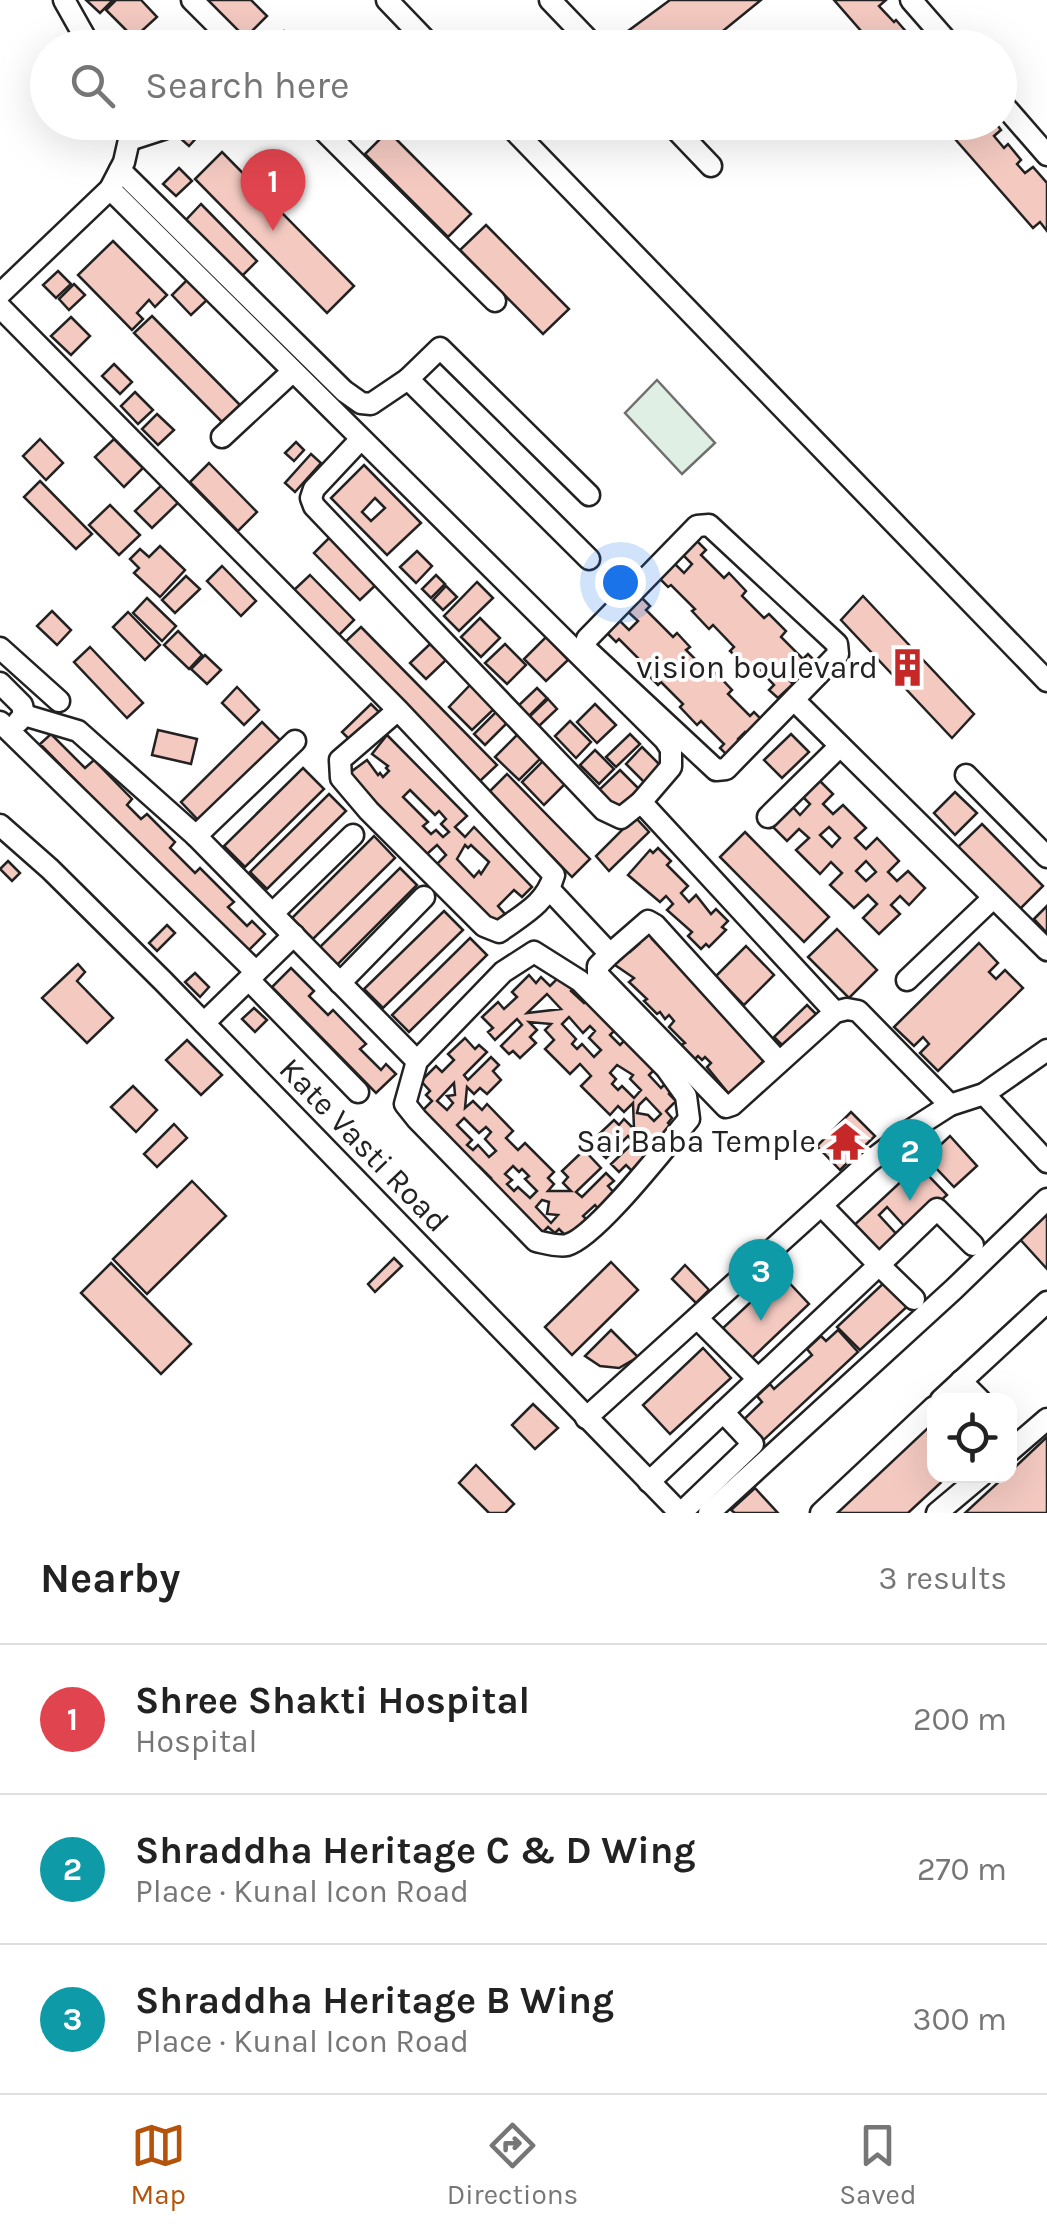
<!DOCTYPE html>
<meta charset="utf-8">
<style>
:root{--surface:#fff;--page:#f6f6f6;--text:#222;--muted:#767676;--line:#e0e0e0;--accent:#b45309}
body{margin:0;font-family:Karla,sans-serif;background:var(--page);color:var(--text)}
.controls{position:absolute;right:30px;bottom:30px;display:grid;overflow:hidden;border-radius:20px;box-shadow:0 10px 40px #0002}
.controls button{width:90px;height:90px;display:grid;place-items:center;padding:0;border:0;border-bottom:2px solid var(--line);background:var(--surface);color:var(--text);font:50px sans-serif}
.you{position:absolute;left:620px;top:582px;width:35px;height:35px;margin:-25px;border:8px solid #fff;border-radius:50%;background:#1a73e8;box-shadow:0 0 0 15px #1a73e833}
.badge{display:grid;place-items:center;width:65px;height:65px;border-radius:50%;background:var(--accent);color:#fff;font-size:32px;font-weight:700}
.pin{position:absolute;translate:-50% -82px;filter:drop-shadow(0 2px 5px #0008)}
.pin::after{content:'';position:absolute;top:52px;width:35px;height:30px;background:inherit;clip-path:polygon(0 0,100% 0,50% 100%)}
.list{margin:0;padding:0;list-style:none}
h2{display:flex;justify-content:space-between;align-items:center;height:130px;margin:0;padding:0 40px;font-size:42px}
h2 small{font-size:32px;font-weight:400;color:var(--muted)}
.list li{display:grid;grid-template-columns:65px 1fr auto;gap:30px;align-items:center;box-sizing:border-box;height:150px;padding:0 40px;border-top:2px solid var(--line)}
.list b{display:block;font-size:38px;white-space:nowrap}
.list p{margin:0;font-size:32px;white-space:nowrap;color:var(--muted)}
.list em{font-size:32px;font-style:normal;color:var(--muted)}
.icon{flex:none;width:55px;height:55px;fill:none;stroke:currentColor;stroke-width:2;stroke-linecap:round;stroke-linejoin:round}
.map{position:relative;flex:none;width:1047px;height:1513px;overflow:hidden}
.search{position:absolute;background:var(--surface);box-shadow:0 10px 40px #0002;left:30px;right:30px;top:30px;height:110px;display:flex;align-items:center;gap:25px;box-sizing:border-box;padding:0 35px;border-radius:55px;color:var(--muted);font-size:38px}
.sheet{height:580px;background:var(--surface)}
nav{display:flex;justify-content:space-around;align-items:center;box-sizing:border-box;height:140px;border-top:2px solid var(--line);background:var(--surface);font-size:28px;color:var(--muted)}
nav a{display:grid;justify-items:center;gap:5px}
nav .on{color:var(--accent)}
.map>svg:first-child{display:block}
.green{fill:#e0efe3;stroke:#6f6f6f;stroke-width:2.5}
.building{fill:#f3c9c0;stroke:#222;stroke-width:2.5;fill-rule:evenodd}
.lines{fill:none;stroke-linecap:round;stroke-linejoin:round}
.minor-casing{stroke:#222;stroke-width:25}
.minor{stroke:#fff;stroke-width:20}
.labels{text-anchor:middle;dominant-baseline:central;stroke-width:8;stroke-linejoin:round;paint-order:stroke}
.poi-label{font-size:32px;fill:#222;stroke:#fff;text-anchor:end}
.street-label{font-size:32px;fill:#222;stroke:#fff}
</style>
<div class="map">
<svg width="1047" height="1513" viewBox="0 0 1047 1513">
<rect width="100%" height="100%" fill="#fff"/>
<!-- green -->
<path class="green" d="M657,380l58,63 -33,31 -57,-61z"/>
<!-- building -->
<g class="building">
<path d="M86,0h27l-13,13z"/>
<path d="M116,0h25l16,17 -23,21 -28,-28z"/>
<path d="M202,0h49l16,16 -25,25z"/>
<path d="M670,0h91l-59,48h-67l-7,-17z"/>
<path d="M834,0h52l-7,6 15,16 2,-2 13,15 -3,2 9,10 7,-6 6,7h-52z"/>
<path d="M284,31l16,17h-33z"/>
<path d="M180,122h31l-22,24 -17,-15z"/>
<path d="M326,122h42l-21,21z"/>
<path d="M995,122l6,8 -7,6 10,12 4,-4 13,16 -4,4 8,9 8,-6 14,16v48l-7,-9 -7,6 -92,-105z"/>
<path d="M388,131l83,83 -23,23 -83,-83z"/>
<path d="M222,152l132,134 -27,27 -132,-134z"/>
<path d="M179,168l13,13 -16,15 -13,-12z"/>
<path d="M201,204l56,57 -17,17 -56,-56z"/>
<path d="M486,225l83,84 -26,25 -83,-84z"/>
<path d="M113,241l54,54 -12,12 -6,-7 -12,13 6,6 -11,11 -54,-55z"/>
<path d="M58,271l13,13 -15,14 -13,-13z"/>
<path d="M188,279l20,20 -17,16 -19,-20z"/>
<path d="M74,284l11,11 -16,15 -10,-11z"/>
<path d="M152,316l88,89 -18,17 -88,-89z"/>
<path d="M71,317l19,19 -19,19 -20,-19z"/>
<path d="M114,364l18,18 -12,12 -18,-18z"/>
<path d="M135,392l18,18 -15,14 -17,-18z"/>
<path d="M157,414l17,16 -16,15 -16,-16z"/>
<path d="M40,439l23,24 -17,17 -23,-24z"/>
<path d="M114,439l29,29 -19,19 -29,-30z"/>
<path d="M296,442l8,8 -10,11 -9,-8z"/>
<path d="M311,454l10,9 -26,29 -10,-9z"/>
<path d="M209,463l48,49 -19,19 -48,-49z"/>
<path d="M364,465l57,58 -34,32 -56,-57zM375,498l10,10 -14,13 -9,-9z"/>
<path d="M167,480l17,17 -32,31 -17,-17z"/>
<path d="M40,481l52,53 -16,15 -52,-52z"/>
<path d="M110,505l30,30 -21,20 -30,-30z"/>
<path d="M334,533l47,47 -21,20 -46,-47z"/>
<path d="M697,541l9,9 -5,5 23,23 5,-5 17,18 -4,5 22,22 5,-4 17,17 -5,6 22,22 5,-5 7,7 -12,13 -5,-5 -10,10 5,5 -15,14 -9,-8 5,-5 -19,-20 -5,5 -20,-19 4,-4 -21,-22 -4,4 -17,-18 3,-2 -24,-24 -3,2 -9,-9 15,-15 10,10 8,-9 -9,-9z"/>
<path d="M160,546l25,24 -25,27 -26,-24 5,-5 -9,-9 10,-10 9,8z"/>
<path d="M417,551l15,15 -16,17 -16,-16z"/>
<path d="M222,566l34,35 -15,15 -34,-35z"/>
<path d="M310,575l44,45 -15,15 -45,-45z"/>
<path d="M436,575l9,9 -14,14 -9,-9z"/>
<path d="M186,576l14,13 -25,24 -13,-13z"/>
<path d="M477,582l16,16 -34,33 -15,-15z"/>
<path d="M446,586l11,11 -14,13 -10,-10z"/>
<path d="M863,596l111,118 -22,24 -111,-118z"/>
<path d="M641,597l9,9 -4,4 27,27 4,-4 13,14 -4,3 26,26 4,-3 16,17 -4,4 22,22 4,-4 10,10 -15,14 -4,-4 -7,7 4,4 -14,13 -8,-8 4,-4 -23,-23 -4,4 -17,-18 3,-3 -22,-22 -3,3 -19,-19 3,-4 -23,-23 -3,3 -10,-10 12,-13 11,11 9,-9 -11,-10z"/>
<path d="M147,598l29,28 -14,15 -29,-28z"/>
<path d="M52,611l19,19 -14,15 -20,-19z"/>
<path d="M128,612l32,33 -15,15 -32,-33z"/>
<path d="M480,618l20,20 -19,19 -20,-20z"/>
<path d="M361,627l136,138 -17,16 -136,-138z"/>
<path d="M178,631l24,24 -13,14 -25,-24z"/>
<path d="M546,637l22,23 -22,21 -22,-22z"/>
<path d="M430,644l16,16 -20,19 -16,-16z"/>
<path d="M505,644l21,21 -19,19 -22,-21z"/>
<path d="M90,647l53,56 -16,15 -53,-56z"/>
<path d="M205,655l16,15 -14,14 -16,-15z"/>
<path d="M471,684l24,24 -23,22 -23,-23z"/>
<path d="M237,687l22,23 -15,15 -22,-22z"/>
<path d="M537,688l10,10 -19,19 -10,-11z"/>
<path d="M548,699l9,10 -18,17 -10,-9z"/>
<path d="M371,704l11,11 -28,29 -12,-12z"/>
<path d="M595,704l21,21 -19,18 -20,-21z"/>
<path d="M498,710l11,11 -24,24 -11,-11z"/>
<path d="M570,721l21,21 -15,16 -21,-22z"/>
<path d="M262,722l20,20 -81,81 -20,-21z"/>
<path d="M158,730l39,9 -6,25 -39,-9z"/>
<path d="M520,732l24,23 -25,25 -24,-23z"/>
<path d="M51,734l34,34 9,-8 38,39 -5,6 14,14 6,-5 28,28 -5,6 25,25 5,-5 34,34 -6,5 19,19 5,-5 13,13 -19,19 -206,-209z"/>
<path d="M630,734l10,10 -24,23 -10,-10z"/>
<path d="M791,734l18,18 -27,26 -18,-18z"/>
<path d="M387,735l80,81 -12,11 10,10 9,-10 58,60 -10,10 -8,-7 -16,16 7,8 -10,9 -58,-59 9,-9 -9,-10 -10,9 -79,-80 19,-14 11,15 2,-2 3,4 6,-6 -3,-3 2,-2 -16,-12zM410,790l25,25 4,-4 7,8 -5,5 8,8 -6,5 -7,-7 -5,4 -8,-8 5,-4 -25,-25zM465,845l3,3 3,-3 18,17 -8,12 -2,-3 -5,6 -17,-18z"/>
<path d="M642,747l21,21 -17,16 -20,-20z"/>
<path d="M595,750l19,19 -15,15 -19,-19z"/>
<path d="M543,761l23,22 -22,22 -22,-23z"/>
<path d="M303,768l21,21 -79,78 -21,-21z"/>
<path d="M620,770l23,23 -21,20 -23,-23z"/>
<path d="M507,774l83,85 -18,18 -83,-85z"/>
<path d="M818,779l15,15 -10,10 10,10 10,-9 23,23 -11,10 11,11 11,-11 22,23 -11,11 9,9 11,-10 17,17 -16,17 -9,-9 -9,9 9,9 -21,20 -16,-16 14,-14 -9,-9 -14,13 -24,-23 12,-12 -11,-11 -11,12 -24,-24 13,-12 -10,-9 -12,12 -16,-16 20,-20 9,10 10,-11 -9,-9zM829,827l11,11 -8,9 -12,-12zM866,861l10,11 -10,9 -10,-10z"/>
<path d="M955,792l22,21 -22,22 -21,-22z"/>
<path d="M329,794l17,17 -79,78 -17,-17z"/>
<path d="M635,817l14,15 -40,39 -13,-15z"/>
<path d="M982,824l61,62 -23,23 -62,-62z"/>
<path d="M745,832l84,85 -25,25 -84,-85z"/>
<path d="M374,836l21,22 -82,81 -21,-21z"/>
<path d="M658,848l13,13 -4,4 21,21 -7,7 8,9 7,-7 15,19 5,-5 12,12 -6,6 4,3 -17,17 -3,-3 -5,5 -13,-13 4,-4 -25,-22 6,-6 -7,-8 -6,6 -32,-27 22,-25 3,3z"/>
<path d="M8,861l12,12 -8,8 -12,-12z"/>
<path d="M400,868l17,17 -80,80 -17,-18z"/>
<path d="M1047,906v27l-13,-14z"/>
<path d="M1047,906v27l-13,-14z"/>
<path d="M444,911l19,19 -80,78 -19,-19z"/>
<path d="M167,925l8,8 -18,18 -8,-8z"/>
<path d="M646,929l8,8 -2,2 116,118 -39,37 -22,-27 4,-4 -6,-6 -3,3 -4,-4 -3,3 -14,-14 4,-2 -16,-16 5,-6 -5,-6 -4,4 -5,-7 -3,2 -13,-13 3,-2 -18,-17 5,-4 -22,-15 14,-14 4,3 9,-8 -4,-4z"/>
<path d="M837,929l40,41 -28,28 -41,-41z"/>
<path d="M470,938l17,17 -78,77 -17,-17z"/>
<path d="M979,943l19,20 -9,9 7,7 9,-9 18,18 -85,83 -18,-18 9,-9 -6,-7 -9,9 -20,-19z"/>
<path d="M746,946l28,29 -30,30 -28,-29z"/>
<path d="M78,964l7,8 -8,9 36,37 -26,25 -45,-45z"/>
<path d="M291,968l23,23 -5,5 19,19 5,-5 33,34 -6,5 21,21 5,-6 10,10 -20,19 -104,-106z"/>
<path d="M195,973l14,14 -9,10 -15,-15z"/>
<path d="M529,975l7,8 5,-6 9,9 9,-9 17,9 -5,5 13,12 4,-4 29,29 -7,7 10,10 7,-7 29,30 -7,7 12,13 8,-8 7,7 -7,7 7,7 -10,10 6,7 -4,5 9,9 -17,18 -6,-6 -11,10 6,6 -14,14 -9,-9 -7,7 -8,-8 23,-22 -6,-6 -22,22 -8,-7 6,-6 -8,-8 18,-17 5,5 5,-6 10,10 -1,-26 -9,9 -6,-6 -8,9 -29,-29 10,-10 -11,-12 -10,10 -25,-25 9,-9 -9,-10 6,-6 -22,-2 8,8 -7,7 6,6 -16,15 -7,-7 -4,3 -8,-8 21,-21 -5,-6 -22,21 -7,-8 5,-4 -11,-11 16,-15 6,7 13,-12 -5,-5zM547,994l14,15 -34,4zM569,1017l14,16 7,-7 5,5 -6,7 12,12 -7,7 -12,-13 -5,5 -5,-5 4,-5 -14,-15zM617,1065l16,10 -3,4 11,11 -7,8 -12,-12 -4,4 -6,-6 4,-5 -6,-6zM646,1098l15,16 -7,7 -6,-6 -11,-2 2,-8z"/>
<path d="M807,1005l10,10 -33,32 -10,-10z"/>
<path d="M254,1008l13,12 -12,12 -13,-13z"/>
<path d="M465,1038l10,11 4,-4 8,7 -23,23 4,5 23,-23 8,8 -6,6 8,9 -14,14 -7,-6 -6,6 -7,-7 -2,21 8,-7 9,9 5,-6 26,27 -7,7 12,12 7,-7 29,29 -6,6 6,6 -6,7h23l-8,-8 5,-6 -6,-6 22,-21 17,18 -25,24 6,5 24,-24 8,8 -6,5 8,9 -16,16 -5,-6 -12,11 6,6 -19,18 -11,-11 -4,4 -7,-6 -9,9 -56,-51 8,-7 -12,-12 -7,8 -50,-63 10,-10 -6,-6 4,-4 -9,-10 15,-15 6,6 12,-12 -6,-6zM454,1083l1,12 -8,1 6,7 -6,7 -10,-9zM464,1118l15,15 7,-6 5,5 -6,7 11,12 -7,6 -11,-12 -5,5 -6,-5 5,-5 -15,-15zM513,1166l6,6 3,-3 7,7 -4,3 12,12 -7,7 -12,-11 -4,4 -7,-7 5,-4 -7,-6zM542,1200l7,2 -2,12 11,1 -7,8 -15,-16z"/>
<path d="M187,1040l35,35 -21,20 -35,-35z"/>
<path d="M133,1086l24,24 -21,22 -25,-25z"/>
<path d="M851,1112l24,24 -35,34 -23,-24z"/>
<path d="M174,1124l13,14 -30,29 -13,-13z"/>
<path d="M950,1136l27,30 -23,21 -22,-23 -8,7 23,24 -39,35 -21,-23 -8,8 21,23 -22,20 -28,-29z"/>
<path d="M192,1181l34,35 -79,78 -34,-35z"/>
<path d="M1047,1209v60l-30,-33z"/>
<path d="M394,1258l8,8 -27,26 -7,-8z"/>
<path d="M611,1262l27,28 -66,65 -27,-28z"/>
<path d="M111,1263l80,81 -30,30 -80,-81z"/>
<path d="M685,1265l24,25 -13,13 -24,-24z"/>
<path d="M781,1274l28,30 -58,55 -28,-31z"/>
<path d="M888,1279l23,24 -51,47 -23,-23z"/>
<path d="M611,1330l27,27 -19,11 -19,-2 -15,-10z"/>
<path d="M838,1330l20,22 -101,94 -19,-21 24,-23 -5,-6 13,-12 4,5 38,-34 -5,-6 14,-13 5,5z"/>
<path d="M703,1348l28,30 -61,56 -27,-29z"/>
<path d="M533,1404l25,24 -23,21 -23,-24z"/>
<path d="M934,1418v58h14l-40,37h-76z"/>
<path d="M1047,1437v76h-82l40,-37h5v-4z"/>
<path d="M476,1465l38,39 -9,9h-16l-30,-30z"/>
<path d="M755,1488l23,25h-43l-4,-3z"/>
</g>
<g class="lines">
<defs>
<g id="minor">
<path d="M64,0l27,48"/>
<path d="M192,0l48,48"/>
<path d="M387,0l46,48"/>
<path d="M550,0l46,48"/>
<path d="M911,0l42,48"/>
<path d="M1000,101l47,54"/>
<path d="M315,122l180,179"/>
<path d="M506,122l541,559"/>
<path d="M669,122l42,44"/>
<path d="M129,140l34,-11 6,-7"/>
<path d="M120,170l224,221 17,12 10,1 37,-25 181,180"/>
<path d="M110,189l555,551 6,9v18l-30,35 -20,16 -17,-8 -290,-304 -3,-8 3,-9 46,-49"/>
<path d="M0,294l110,-105 14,-27 5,-22 -2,-18"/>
<path d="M0,307l398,403 156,165c-8,29 -32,40 -55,57l-15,-6 -115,-115 -28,-33 -1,-18 58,-50"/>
<path d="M408,379l32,-31 149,147"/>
<path d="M222,437l70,-65"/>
<path d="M709,525l128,119 1,10 -112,115 -10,1 -131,-122 2,-9 110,-113z"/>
<path d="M0,648l59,53"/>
<path d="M0,683l22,22 2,10 -6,7"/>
<path d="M794,700l253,250"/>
<path d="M24,715l54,16 118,105 221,225 -12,43 12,15 119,122c9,2 22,6 31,4 28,-7 100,-100 122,-126l-3,-23 -20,-28 -86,-87 -46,-29 -31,20 -86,89"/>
<path d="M0,722l256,250"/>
<path d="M966,775l81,82"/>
<path d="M641,802l194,210"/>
<path d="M768,817l72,-71"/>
<path d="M0,825l50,44 113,112 517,532"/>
<path d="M196,836l99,-95"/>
<path d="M550,890l60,64 -12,12v9l128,132 6,-2 103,-93 12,-3 11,2 92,94"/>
<path d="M273,913l80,-78"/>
<path d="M610,954l38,-33 7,4 124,137"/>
<path d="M249,980l109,112"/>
<path d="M907,980l86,-82"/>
<path d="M340,983l84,-86"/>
<path d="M204,1023l90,-88"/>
<path d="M984,1094l63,68"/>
<path d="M822,1206l57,59 58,-56 36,36"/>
<path d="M697,1318l60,60"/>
<path d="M961,1381l19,19"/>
<path d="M941,1400l106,-98"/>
<path d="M586,1418l283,-256 42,-32 39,-25 34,-11 63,-44"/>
<path d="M1010,1451l37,-32"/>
<path d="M649,1482l230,-217 35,34"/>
<path d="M681,1513l72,-69 -30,-32"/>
<path d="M709,1513l245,-224 93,-90"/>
<path d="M821,1513l113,-106"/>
<path d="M937,1513l44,-37"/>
</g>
</defs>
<!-- minor casing -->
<use href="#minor" class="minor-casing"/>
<!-- minor -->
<use href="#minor" class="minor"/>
</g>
<!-- icons -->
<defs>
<symbol id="building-bare" viewBox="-9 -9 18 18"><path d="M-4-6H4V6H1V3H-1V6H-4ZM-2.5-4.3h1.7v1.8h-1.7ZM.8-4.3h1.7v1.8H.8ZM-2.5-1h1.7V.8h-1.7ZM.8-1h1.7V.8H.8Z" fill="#c62828" stroke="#fff" stroke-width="2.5" paint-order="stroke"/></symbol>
<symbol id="temple-bare" viewBox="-9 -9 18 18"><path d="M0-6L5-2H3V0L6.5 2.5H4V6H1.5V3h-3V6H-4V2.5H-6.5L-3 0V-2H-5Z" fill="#c62828" stroke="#fff" stroke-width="2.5" paint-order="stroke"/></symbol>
</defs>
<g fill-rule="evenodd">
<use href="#building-bare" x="880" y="640" width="55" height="55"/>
<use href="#temple-bare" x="818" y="1114" width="55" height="55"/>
</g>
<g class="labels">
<!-- poi labels -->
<g class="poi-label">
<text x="878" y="667">vision boulevard</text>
<text x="816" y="1141">Sai Baba Temple</text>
</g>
<!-- street labels -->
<g class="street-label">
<text transform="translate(364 1145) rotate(46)">Kate Vasti Road</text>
</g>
</g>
</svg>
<div class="controls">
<button><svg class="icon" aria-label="locate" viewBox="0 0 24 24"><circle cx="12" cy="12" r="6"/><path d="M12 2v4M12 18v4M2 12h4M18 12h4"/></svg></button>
</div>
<div class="you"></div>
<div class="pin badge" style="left:273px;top:231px;background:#e0444e">1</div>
<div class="pin badge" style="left:910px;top:1201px;background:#0f9aa8">2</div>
<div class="pin badge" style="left:761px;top:1321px;background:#0f9aa8">3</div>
<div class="search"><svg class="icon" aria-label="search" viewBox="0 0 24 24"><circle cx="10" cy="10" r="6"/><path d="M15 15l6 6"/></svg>Search here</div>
</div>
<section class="sheet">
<h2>Nearby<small>3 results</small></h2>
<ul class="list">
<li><span class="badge" style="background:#e0444e">1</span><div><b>Shree Shakti Hospital</b><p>Hospital</p></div><em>200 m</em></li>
<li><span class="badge" style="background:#0f9aa8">2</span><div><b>Shraddha Heritage C &amp; D Wing</b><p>Place · Kunal Icon Road</p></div><em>270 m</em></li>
<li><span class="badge" style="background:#0f9aa8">3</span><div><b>Shraddha Heritage B Wing</b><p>Place · Kunal Icon Road</p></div><em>300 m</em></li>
</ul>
</section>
<nav>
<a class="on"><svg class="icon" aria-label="map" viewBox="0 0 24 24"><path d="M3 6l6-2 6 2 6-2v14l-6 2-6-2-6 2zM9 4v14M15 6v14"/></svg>Map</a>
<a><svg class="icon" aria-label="directions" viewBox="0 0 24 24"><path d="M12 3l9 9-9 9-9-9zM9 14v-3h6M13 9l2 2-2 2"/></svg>Directions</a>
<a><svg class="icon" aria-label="saved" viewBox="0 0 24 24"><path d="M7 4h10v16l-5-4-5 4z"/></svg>Saved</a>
</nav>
